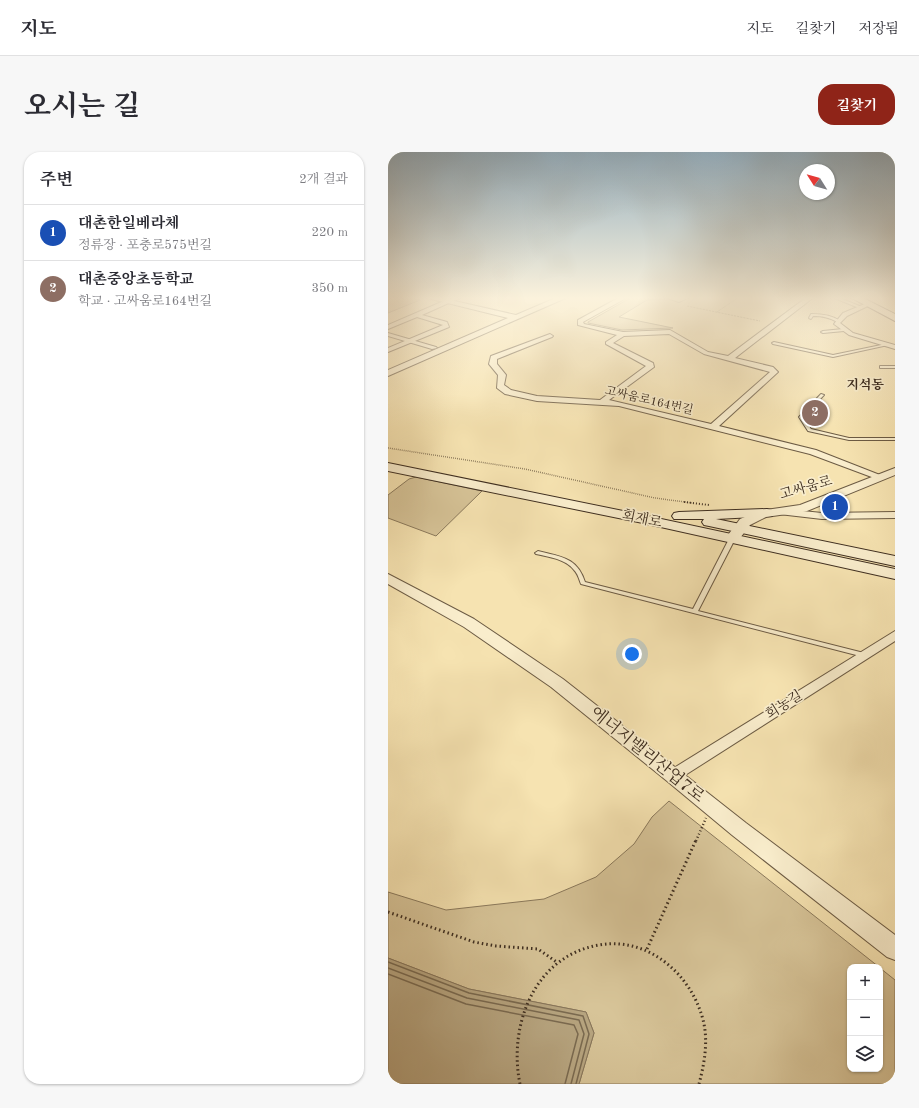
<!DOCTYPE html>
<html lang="ko">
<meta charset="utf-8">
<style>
:root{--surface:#fff;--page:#f7f7f7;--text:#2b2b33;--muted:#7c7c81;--line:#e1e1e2;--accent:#8f2418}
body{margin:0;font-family:"Old Standard TT","Noto Serif KR",serif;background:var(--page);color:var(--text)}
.controls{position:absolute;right:12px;bottom:12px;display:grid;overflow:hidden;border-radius:8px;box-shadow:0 1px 3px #0004}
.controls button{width:36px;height:36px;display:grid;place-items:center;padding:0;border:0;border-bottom:1px solid var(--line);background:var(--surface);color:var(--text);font:20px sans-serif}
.compass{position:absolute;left:411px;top:12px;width:36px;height:36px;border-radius:50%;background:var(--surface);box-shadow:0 1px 3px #0004;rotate:307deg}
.you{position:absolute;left:244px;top:502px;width:14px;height:14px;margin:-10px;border:3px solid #fff;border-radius:50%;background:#1a73e8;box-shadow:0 0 0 6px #1a73e833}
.badge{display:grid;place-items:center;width:26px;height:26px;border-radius:50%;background:var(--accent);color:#fff;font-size:13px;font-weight:700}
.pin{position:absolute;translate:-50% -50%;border:2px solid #fff;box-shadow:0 1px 4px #0006}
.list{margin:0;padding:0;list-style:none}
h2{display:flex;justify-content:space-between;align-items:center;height:52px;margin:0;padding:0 16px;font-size:17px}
h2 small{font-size:13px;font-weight:400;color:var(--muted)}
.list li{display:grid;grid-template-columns:26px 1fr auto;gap:12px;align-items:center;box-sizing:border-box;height:56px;padding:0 16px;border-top:1px solid var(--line)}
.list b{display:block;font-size:15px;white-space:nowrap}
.list p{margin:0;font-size:13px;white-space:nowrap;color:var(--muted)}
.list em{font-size:13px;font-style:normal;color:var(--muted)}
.icon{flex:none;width:22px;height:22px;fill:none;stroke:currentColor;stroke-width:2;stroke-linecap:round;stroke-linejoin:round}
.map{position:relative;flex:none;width:507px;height:932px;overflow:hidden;border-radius:16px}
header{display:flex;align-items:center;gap:24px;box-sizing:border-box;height:56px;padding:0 20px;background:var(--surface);border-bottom:1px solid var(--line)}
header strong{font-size:19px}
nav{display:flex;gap:22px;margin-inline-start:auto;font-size:14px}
.intro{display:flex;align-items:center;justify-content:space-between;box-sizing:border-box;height:96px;padding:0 24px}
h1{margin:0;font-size:28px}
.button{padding:10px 18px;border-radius:16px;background:var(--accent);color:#fff;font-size:14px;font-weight:700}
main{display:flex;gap:24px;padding:0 24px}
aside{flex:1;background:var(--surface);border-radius:16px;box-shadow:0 1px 3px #0004}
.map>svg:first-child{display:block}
.green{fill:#d7c498;stroke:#8a795c}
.water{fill:#b7a580;stroke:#87755a}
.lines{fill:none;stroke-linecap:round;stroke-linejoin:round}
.shore{stroke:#7a6a50;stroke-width:1.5}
.service-casing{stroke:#6c5b44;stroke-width:2}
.pedestrian-casing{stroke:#6c5b44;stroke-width:2}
.minor-casing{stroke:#6c5b44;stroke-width:2}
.tertiary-casing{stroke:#6c5b44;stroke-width:2}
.secondary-casing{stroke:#3e2e20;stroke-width:2}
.path-far4{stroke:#3e2e20;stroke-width:1;stroke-dasharray:0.5 1;stroke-linecap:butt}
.path-far3{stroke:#3e2e20;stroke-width:1.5;stroke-dasharray:0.5 1.5;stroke-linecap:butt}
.path-far2{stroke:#3e2e20;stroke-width:2;stroke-dasharray:1 2;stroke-linecap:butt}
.path-far1{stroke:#3e2e20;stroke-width:2.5;stroke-dasharray:1 2.5;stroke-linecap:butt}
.path{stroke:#3e2e20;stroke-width:3;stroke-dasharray:1.5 3;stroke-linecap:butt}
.service{fill:#f9edcc;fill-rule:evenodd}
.pedestrian{fill:#f9edcc;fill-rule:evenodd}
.minor{fill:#f9edcc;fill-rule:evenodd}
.tertiary{fill:#f9edcc;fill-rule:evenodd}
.secondary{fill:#f9edcc;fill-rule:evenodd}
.labels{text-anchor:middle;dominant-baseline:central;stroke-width:3.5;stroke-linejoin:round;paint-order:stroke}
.far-street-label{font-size:12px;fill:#3e2e20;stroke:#f9edcc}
.far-quarter-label{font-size:13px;font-weight:bold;fill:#3e2e20;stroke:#f9edcc}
.street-label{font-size:14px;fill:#3e2e20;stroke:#f9edcc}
.near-street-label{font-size:17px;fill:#3e2e20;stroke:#f9edcc}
</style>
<header>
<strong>지도</strong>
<nav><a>지도</a><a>길찾기</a><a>저장됨</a></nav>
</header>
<div class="intro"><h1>오시는 길</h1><a class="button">길찾기</a></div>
<main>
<aside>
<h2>주변<small>2개 결과</small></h2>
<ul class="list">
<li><span class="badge" style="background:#1a4fb4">1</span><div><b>대촌한일베라체</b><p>정류장 · 포충로575번길</p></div><em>220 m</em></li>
<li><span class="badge" style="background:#8d6e63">2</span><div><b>대촌중앙초등학교</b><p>학교 · 고싸움로164번길</p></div><em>350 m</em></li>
</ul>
</aside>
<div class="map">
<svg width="507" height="932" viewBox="0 0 507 932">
<rect width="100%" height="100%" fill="#f6e3b1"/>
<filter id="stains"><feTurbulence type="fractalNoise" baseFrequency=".005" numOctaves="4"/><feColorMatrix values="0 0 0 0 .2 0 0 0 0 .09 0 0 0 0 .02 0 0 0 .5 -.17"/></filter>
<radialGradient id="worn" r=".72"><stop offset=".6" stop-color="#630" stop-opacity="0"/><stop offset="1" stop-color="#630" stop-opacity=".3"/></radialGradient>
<!-- green -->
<g class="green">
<path d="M0,145h20l12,3 -32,13z"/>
<path d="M244,145h23l10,2 -18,1 -28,17 54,11 -51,2 -34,-7v-1z"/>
<path d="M28,325l66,14 -46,45 -48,-18v-23l21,-16z"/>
<path d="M281,649l210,166h-29v102h30v-101l15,12v104h-316l15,-51 -8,-21 -117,-23 -81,-31v-66l58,18 98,-11 52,-22 38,-33 18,-27z"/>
</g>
<!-- water -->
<path class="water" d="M0,806l81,31 117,23 8,21 -15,51h-191z"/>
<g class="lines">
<!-- shore -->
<g class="shore">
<path d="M0,810l81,31 114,23 6,18 -13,50"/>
<path d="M0,816l79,30 112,22 5,14 -13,50"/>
<path d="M0,822l78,30 108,21 4,9 -13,50"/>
</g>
<defs>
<g id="service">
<path d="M444,145h5l25,10 -3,1z"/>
<path d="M423,162c10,0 21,1 29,7l-3,1c-8,-5 -15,-6 -24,-6l-2,3 -2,-1z"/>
<path d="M455,177l2,1 -1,1 -21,2 -2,-1 2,-1z"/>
<path d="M386,190l59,13 53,-11 2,1 -55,12 -60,-13 -1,-1z"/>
<rect x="492" y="214" width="15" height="2"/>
<path d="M433,242l3,1 -21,22 8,12 38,9h46v2h-46l-41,-9 -9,-14z"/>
<path d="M344,385l3,2 -37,72 166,42h2l1,2 -1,2h-2l-283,-73c-2,-5 -3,-10 -7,-14 -8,-11 -25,-13 -38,-16l-1,-1 3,-2c23,6 39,6 47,31l108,27 36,-70z"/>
</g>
<path id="pedestrian" d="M0,181l48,14 1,1 -5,1 -44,-13z"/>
<g id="minor">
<path d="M65,145h9l-40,18 25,7 2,5 -61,25v-4l55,-23 -26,-8 -29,12v-4z"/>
<path d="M232,145h8l-45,25 1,2 39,8 47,-2 38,22 20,4 79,-59h7l-79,61 38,9 5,5 -59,54 97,24 69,27 -2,2h-6l-67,-25 -191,-48 -82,-5 -32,-7 -8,-6 1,-13 -9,-11 2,-8 59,-22 3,2 -1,1 -55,22v5l9,11 -2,10 7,5 26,6 63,4 46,-34 -40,-22v-2l11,-7 -39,-10v-5zM281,182l35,20 66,18 -59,52 -102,-24 45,-33 -1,-4 -40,-20 11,-7z"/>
<path d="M276,145h25l-10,5z"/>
<path d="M479,151l5,1 -25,12 -7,7 13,10 42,12v4l-46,-14 -15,-11 9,-11z"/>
<path d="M395,357l39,4 73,-1v6l-73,1 -43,-5 -1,-2 1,-2z"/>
<path d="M507,479v10l-216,138 -5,2 -5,-2 -2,-4 2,-4z"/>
</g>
<g id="tertiary">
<path d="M35,145h14l79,18 42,-18h10l-180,79v-6l120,-52z"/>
<path d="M507,316v7l-88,36 -41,6 -16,8 -13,17 -5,1 -7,-4 15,-20 19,-8 41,-6z"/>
<path d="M0,422l86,45 89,60 183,144 149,112v25l-8,-3 -155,-122 -65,-54 -116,-94 -87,-60 -76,-43z"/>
</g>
<g id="secondary">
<path d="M462,145h11l34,17v7z"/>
<path d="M0,311l250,51 257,55v10l-257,-57 -250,-51z"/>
<path d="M379,357l5,1 2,3 -2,3 -56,3 179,37v10l-186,-40 -5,-1 -2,-3 2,-3h-30l-2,-3 2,-3 5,-1z"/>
</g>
</defs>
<!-- service casing -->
<use href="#service" class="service-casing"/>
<!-- pedestrian casing -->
<use href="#pedestrian" class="pedestrian-casing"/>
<!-- minor casing -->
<use href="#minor" class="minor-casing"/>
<!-- tertiary casing -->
<use href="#tertiary" class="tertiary-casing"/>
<!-- secondary casing -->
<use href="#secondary" class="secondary-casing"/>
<!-- path-far4 -->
<g class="path-far4">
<path d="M299,154l73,15"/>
<path d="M329,160l22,-15"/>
</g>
<!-- path-far3 -->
<path class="path-far3" d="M0,296l137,21 130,29 37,5"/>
<!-- path-far2 -->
<path class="path-far2" d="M296,350l25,3"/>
<!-- path-far1 -->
<path class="path-far1" d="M308,689l10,-23"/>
<!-- path -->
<g class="path">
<path d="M0,760l86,30 22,4 42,3 20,14"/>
<path d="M259,797l49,-109"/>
<path d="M132,932c-12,-58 14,-128 79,-139 51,-9 95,32 105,79 4,20 0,41 -5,60"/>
</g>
<!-- service -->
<use href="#service" class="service"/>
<!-- pedestrian -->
<use href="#pedestrian" class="pedestrian"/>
<!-- minor -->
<use href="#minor" class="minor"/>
<!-- tertiary -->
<use href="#tertiary" class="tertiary"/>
<!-- secondary -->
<use href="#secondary" class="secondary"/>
</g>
<!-- sky -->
<linearGradient id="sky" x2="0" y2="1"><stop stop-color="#94aebe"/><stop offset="0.53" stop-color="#fbf2dc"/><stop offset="1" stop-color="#fbf2dc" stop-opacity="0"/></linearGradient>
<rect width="507" height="276" fill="url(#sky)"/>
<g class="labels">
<!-- far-street labels -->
<g class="far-street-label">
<text transform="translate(261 249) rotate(13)">고싸움로164번길</text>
</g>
<!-- far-quarter labels -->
<g class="far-quarter-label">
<text x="477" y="233">지석동</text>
</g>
<!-- street labels -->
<g class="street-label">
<text transform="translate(418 336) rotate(-16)">고싸움로</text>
<text transform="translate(254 367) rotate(12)">회재로</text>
<text transform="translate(396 553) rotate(-32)">회농길</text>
</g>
<!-- near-street labels -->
<g class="near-street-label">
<text transform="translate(259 603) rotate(39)">에너지밸리산업7로</text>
</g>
</g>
<rect width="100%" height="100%" filter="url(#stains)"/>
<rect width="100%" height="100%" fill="url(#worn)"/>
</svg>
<div class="controls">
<button>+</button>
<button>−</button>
<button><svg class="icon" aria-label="layers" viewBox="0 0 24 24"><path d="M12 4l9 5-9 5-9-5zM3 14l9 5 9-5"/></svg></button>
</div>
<svg class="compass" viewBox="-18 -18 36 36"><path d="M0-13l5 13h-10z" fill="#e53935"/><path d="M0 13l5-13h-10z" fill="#7c7c81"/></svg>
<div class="you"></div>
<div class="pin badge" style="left:447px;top:355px;background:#1a4fb4">1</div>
<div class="pin badge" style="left:427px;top:261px;background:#8d6e63">2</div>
</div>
</main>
